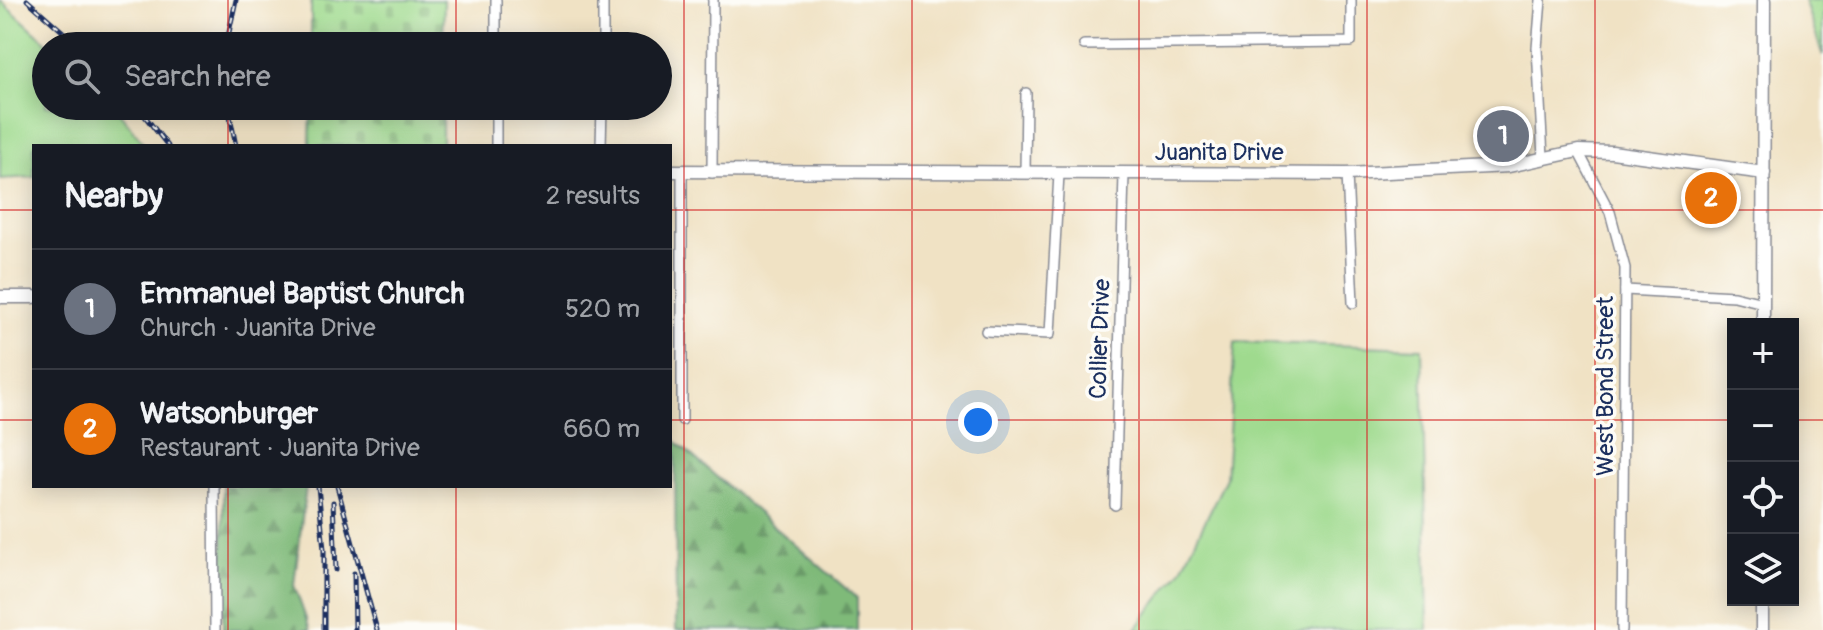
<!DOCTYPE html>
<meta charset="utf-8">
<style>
:root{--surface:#171b24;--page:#20242c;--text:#f1f3f6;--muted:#9ea1a6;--line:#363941;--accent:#8c9099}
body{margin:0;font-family:Pangolin,sans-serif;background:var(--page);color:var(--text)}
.controls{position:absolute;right:24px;bottom:24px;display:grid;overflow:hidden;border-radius:0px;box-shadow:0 4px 20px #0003}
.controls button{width:72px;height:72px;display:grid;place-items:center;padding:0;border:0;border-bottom:2px solid var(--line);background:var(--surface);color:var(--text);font:40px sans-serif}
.you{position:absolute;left:978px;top:422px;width:28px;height:28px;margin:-20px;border:6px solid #fff;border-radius:50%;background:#1a73e8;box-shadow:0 0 0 12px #1a73e833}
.badge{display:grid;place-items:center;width:52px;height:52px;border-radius:50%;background:var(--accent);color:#fff;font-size:26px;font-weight:700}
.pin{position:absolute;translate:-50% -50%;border:4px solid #fff;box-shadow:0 2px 8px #0006}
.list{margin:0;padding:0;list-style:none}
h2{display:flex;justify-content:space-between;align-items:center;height:104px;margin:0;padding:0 32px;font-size:34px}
h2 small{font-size:26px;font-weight:400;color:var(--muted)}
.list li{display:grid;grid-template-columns:52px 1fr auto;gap:24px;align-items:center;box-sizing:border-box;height:120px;padding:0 32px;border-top:2px solid var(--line)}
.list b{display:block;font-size:30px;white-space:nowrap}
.list p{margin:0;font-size:26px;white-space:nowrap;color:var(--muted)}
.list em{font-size:26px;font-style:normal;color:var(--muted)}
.icon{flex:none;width:44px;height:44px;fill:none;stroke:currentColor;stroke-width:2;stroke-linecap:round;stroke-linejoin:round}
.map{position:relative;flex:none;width:1823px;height:630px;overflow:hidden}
.search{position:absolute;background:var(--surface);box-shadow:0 4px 20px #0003;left:32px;top:32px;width:640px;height:88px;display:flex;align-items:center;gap:20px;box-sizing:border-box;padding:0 28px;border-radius:44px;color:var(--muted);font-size:30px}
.panel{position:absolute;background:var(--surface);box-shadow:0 4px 20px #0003;left:32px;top:144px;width:640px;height:344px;border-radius:0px}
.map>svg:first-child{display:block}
.grass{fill:#9fda8e;stroke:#5d8476;stroke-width:2}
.forest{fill:url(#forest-firs);stroke:#4d746c;stroke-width:2}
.cemetery{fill:url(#cemetery-stones);stroke:#5d8476;stroke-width:2}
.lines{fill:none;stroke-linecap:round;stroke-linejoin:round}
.street-casing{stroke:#868891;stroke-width:12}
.secondary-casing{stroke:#868891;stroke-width:15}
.street{stroke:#fff;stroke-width:9}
.secondary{stroke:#fff;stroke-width:12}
.rail-casing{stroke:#1b2f5e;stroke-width:5}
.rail{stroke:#fdfcf7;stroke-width:2;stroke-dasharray:6;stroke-linecap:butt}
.grid{fill:none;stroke:#d62828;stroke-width:2;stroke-opacity:0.55}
.labels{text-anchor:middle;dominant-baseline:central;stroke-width:7;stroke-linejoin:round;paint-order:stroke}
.street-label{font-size:24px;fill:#1b2f5e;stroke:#fdfcf7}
</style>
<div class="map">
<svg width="1823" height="630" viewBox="0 0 1823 630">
<defs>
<pattern id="forest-firs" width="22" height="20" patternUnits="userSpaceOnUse" patternTransform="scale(2)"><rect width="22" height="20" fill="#7fba79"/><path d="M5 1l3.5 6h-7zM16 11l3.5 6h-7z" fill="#679866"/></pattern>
<pattern id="cemetery-stones" width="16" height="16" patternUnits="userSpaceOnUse" patternTransform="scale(2)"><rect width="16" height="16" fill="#9fda8e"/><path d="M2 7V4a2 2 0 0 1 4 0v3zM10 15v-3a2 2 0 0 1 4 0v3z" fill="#88bb7d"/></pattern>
</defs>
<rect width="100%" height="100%" fill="#fdfcf7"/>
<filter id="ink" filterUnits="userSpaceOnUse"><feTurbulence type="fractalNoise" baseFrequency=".0125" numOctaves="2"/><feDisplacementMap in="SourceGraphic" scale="16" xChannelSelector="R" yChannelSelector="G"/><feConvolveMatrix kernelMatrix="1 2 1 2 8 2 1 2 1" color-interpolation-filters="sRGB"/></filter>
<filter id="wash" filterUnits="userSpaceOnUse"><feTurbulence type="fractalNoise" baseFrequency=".006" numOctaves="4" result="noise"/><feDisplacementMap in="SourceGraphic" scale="32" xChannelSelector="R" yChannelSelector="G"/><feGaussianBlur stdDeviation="1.8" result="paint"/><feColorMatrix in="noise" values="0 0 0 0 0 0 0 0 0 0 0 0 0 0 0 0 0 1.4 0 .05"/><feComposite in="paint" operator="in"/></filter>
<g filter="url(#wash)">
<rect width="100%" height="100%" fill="#f0e2c4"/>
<!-- grass -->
<g class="grass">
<path d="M0,0l51,46h-5v60h68l32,40h-112v31l-34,2z"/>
<path d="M1804,0h19v56z"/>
<path d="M1235,342l187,6 6,282h-293l47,-61 44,-91z"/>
</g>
<!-- forest -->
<g class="forest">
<path d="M675,441l182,157v32h-181z"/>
<path d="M223,486h83l-12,99 16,45h-87z"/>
</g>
<!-- cemetery -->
<g class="cemetery">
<path d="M311,0h133l-1,46h-132z"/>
<path d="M311,106h131v40h-132z"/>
</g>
</g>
<g filter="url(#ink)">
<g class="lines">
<defs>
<g id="street">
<path d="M496,0v46"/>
<path d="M1541,0l-4,48 6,109"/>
<path d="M1084,45l267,-3v-42"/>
<path d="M603,46v-46"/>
<path d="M496,106v40"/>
<path d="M601,146l1,-40"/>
<path d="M1578,151l32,61 15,56 -3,362"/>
<path d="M682,171v249"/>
<path d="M712,173l1,-173"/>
<path d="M1025,173l1,-80"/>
<path d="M1347,174l6,129"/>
<path d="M1625,290l109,6 29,7"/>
<path d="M986,331l64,3 9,-160"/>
<path d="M214,486l1,144"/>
<path d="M1115,505l9,-331"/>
</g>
<g id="secondary">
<path d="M670,171l677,3 162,-8 69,-15 34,1 152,21"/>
<path d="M0,297h34"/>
<path d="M1763,324l1,-324"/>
<path d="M1762,630v-30"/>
</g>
</defs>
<!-- street casing -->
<use href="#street" class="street-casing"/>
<!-- secondary casing -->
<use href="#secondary" class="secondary-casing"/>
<!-- street -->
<use href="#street" class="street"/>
<!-- secondary -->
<use href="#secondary" class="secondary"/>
<defs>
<g id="rail">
<path d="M27,0l52,46"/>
<path d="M226,46l10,-46"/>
<path d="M137,106l31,40"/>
<path d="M228,106l8,40"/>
<path d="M318,486l6,64v80"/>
<path d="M337,486l40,144"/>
<path d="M333,502l3,68"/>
<path d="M354,573l1,57"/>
</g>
</defs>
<!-- rail casing -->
<use href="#rail" class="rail-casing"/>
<!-- rail -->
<use href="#rail" class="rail"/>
</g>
</g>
<!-- grid -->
<path class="grid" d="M228,0v46M456,0v46M684,0v630M912,0v630M1139,0v630M1367,0v630M1595,0v630M228,106v40M456,106v40M0,210h34M670,210h1153M0,420h34M670,420h1063M1793,420h30M228,486v144M456,486v144"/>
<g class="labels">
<!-- street labels -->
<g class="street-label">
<text x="1219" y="152">Juanita Drive</text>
<text transform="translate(1100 339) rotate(-88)">Collier Drive</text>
<text transform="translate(1605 386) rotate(-90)">West Bond Street</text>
</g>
</g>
</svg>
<div class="controls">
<button>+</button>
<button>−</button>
<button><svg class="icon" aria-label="locate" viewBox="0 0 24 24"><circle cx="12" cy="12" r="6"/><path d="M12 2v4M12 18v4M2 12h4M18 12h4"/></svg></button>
<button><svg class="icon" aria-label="layers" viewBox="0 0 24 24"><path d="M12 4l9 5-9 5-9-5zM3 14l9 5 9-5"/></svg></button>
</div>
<div class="you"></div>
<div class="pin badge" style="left:1503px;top:136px;background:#6b7280">1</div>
<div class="pin badge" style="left:1711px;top:198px;background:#e8710a">2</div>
<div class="search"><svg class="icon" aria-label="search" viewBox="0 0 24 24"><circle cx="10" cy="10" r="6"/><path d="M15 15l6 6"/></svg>Search here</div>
<section class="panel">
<h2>Nearby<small>2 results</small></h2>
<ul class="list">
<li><span class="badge" style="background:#6b7280">1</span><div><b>Emmanuel Baptist Church</b><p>Church · Juanita Drive</p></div><em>520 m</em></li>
<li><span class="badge" style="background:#e8710a">2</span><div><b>Watsonburger</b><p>Restaurant · Juanita Drive</p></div><em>660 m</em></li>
</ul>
</section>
</div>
